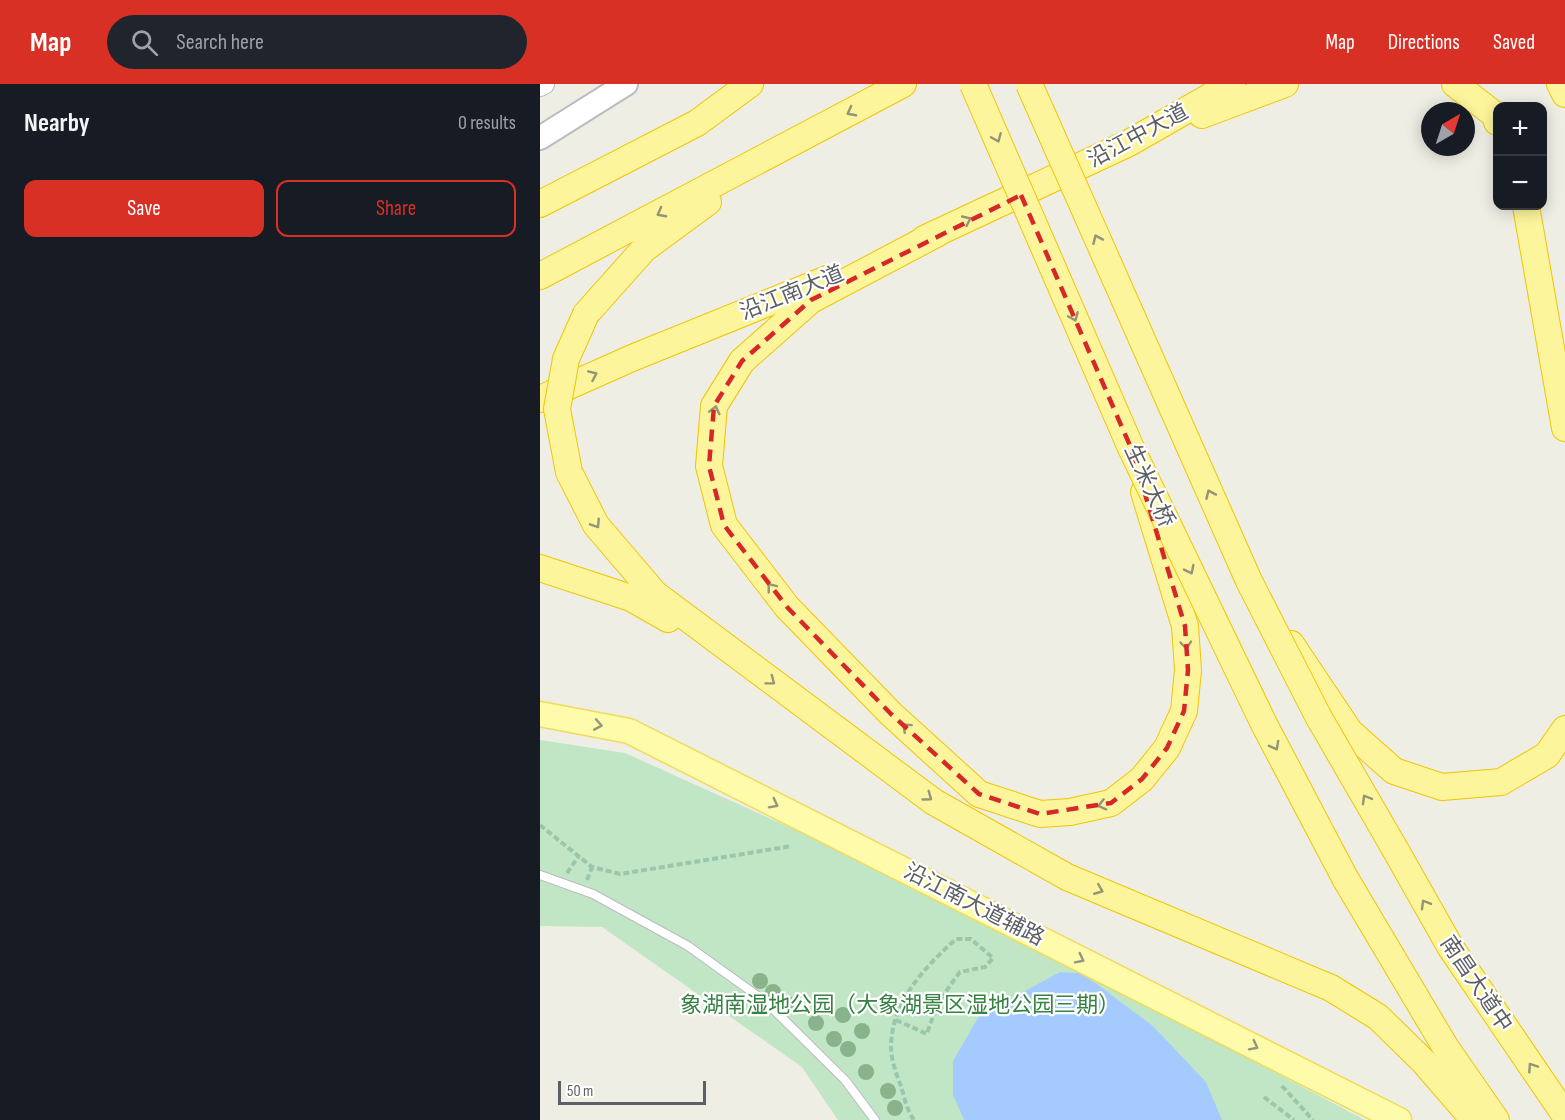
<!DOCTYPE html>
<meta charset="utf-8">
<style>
:root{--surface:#171b24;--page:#20242c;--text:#f1f3f6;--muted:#9ea1a6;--line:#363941;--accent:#d93025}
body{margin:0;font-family:"Sofia Sans Condensed","Noto Sans SC",sans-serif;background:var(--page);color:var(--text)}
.controls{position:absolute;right:18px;top:18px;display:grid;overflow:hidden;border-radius:12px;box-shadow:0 3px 15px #0003}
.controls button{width:54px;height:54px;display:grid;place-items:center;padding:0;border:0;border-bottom:2px solid var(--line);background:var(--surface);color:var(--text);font:30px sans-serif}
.compass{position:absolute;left:881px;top:18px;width:54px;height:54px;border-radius:50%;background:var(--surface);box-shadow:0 3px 15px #0003;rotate:39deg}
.scale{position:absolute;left:18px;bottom:15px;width:148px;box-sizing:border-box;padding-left:6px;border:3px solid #5c5f65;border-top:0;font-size:16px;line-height:21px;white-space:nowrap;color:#5c5f65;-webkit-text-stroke:4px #fff;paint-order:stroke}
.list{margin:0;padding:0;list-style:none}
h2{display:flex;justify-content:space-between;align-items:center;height:78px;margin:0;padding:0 24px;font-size:26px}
h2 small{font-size:20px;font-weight:400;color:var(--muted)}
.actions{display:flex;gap:12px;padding:18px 24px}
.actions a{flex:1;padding:14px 0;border:2px solid var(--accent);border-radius:12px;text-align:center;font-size:21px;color:var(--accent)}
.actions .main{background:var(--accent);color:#fff}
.icon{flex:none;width:33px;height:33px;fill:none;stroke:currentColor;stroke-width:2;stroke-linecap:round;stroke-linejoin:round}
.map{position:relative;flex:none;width:1025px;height:1036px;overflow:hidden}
header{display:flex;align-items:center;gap:36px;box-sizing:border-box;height:84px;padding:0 30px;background:var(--accent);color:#fff}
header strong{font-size:28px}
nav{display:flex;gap:33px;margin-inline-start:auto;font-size:21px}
.search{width:420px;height:54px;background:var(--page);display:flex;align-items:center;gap:15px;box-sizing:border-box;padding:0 21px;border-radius:33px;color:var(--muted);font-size:22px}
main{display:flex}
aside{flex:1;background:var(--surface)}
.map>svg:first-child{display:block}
.green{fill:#c1e6c6}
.water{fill:#a5cbfe}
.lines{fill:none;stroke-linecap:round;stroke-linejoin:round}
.service-casing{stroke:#b9bbc0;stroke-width:10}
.tertiary-casing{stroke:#b9bbc0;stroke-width:22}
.secondary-casing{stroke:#babcc2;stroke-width:26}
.primary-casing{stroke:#f0da5c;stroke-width:27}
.trunk-casing{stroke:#f0c503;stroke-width:28}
.path{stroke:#9ac6ac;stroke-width:4;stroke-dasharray:6 3;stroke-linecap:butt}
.service{stroke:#fff;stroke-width:8}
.tertiary{stroke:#fff;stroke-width:20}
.secondary{stroke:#fff;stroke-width:22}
.primary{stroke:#fefcaa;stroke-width:24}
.trunk{stroke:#fcf59c;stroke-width:26}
.trunk-bridge-casing{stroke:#f0c503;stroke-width:28;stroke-linecap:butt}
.trunk-bridge{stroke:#fcf59c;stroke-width:26}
.tree{fill:#88b38b}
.oneway{stroke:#949478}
.oneway2{stroke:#95967d}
.marked{fill:none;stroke:#d62828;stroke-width:4.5;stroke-dasharray:12 8;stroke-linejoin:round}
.labels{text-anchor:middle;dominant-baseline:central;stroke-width:4.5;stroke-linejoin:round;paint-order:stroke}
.street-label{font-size:22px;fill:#5c5f65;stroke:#fff}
.park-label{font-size:22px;fill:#358243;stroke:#fff}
</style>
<header>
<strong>Map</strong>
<div class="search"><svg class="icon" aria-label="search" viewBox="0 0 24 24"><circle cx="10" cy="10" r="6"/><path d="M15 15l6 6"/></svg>Search here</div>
<nav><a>Map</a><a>Directions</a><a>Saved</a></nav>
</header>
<main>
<aside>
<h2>Nearby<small>0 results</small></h2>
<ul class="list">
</ul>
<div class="actions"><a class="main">Save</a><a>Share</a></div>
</aside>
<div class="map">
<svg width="1025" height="1036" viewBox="0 0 1025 1036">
<rect width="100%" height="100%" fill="#eeeee4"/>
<!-- green -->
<path class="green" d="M0,656l85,13 310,140 430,227h-527l-36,-53 -200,-140 -62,-1z"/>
<!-- water -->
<path class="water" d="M520,888l19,1 15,9 59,44 53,56 16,38h-258l-11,-25v-34l26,-45z"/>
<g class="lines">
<defs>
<path id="service" d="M0,791l53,19 95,52 78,56 79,78 30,40"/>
<path id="tertiary" d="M0,2l4,-2"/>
<path id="secondary" d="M0,54l86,-54"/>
<path id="primary" d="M0,630l89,17 770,389"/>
<g id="trunk">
<path d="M915,0l40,31 2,7"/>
<path d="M1020,0l5,10"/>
<path d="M662,31l83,-31"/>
<path d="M0,120l157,-81 53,-39"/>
<path d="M986,122l39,222"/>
<path d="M398,149l-127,67 -69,61 -28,45 -5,60 15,59 63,82 104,107 88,80 61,20 30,-2 41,-9 31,-24 25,-31 17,-37 4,-41 -3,-44 -41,-134"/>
<path d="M384,155l205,-96 103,-59"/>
<path d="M0,192l363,-192"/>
<path d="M46,230l58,-65 64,-47"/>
<path d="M0,315l92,-41 195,-79"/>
<path d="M29,388l27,53 59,69 279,208 133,75 264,111 47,29 46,45 50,58"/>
<path d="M0,484l91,30 37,21"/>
<path d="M751,560l59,88 44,39 48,16 59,-5 46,-27 18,-26"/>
<path d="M855,765l56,99 114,167"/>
<path d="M805,794l101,170 50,72"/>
</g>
</defs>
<!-- service casing -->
<use href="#service" class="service-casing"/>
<!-- tertiary casing -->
<use href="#tertiary" class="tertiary-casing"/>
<!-- secondary casing -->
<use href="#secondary" class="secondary-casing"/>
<!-- primary casing -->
<use href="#primary" class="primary-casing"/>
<!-- trunk casing -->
<use href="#trunk" class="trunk-casing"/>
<!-- path -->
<g class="path">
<path d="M0,741l52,42 28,7 172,-28"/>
<path d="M27,789l12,-17"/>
<path d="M47,796l5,-13"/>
<path d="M356,936l31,14c7,-24 18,-43 33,-62l25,-5 8,-9 -22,-19h-15c-31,28 -64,62 -65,107 0,13 5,28 10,40 3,11 6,25 13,34"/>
<path d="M742,1002l31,34"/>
<path d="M724,1013l30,23"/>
</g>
<!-- service -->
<use href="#service" class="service"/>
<!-- tertiary -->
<use href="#tertiary" class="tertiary"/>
<!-- secondary -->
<use href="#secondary" class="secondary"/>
<!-- primary -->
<use href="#primary" class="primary"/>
<!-- trunk -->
<use href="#trunk" class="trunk"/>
<defs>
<g id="trunk-bridge">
<path d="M433,0l158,364 133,276 81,154"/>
<path d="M489,0l220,497 69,135 77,133"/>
<path d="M29,388l-12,-63 9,-50 20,-45"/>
</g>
</defs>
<!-- trunk-bridge casing -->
<use href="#trunk-bridge" class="trunk-bridge-casing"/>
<!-- trunk-bridge -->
<use href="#trunk-bridge" class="trunk-bridge"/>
</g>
<!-- trees -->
<g class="tree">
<circle cx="220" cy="897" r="8"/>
<circle cx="233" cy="908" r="8"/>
<circle cx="248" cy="920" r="8"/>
<circle cx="303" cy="931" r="8"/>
<circle cx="276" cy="939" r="8"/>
<circle cx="322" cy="947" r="8"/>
<circle cx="294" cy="955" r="8"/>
<circle cx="308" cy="965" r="8"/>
<circle cx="326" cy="988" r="8"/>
<circle cx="348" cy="1007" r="8"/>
<circle cx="355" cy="1024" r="8"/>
</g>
<!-- one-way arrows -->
<defs><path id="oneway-chevron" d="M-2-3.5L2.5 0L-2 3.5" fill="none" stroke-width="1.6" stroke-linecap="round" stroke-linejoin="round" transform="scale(1.5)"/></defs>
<g class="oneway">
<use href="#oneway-chevron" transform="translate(311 28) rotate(152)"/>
<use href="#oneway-chevron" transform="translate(457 54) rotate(67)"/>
<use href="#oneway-chevron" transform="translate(121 129) rotate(152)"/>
<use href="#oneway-chevron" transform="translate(427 136) rotate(-25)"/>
<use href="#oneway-chevron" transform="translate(557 155) rotate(-114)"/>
<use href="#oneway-chevron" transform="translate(534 233) rotate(67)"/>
<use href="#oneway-chevron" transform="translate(53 291) rotate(-24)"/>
<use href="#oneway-chevron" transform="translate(175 326) rotate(-76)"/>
<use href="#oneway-chevron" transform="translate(670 410) rotate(-114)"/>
<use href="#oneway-chevron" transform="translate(56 440) rotate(57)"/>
<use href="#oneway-chevron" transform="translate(650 486) rotate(64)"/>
<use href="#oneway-chevron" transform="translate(231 503) rotate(-128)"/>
<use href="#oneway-chevron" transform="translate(646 561) rotate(85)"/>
<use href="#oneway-chevron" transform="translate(231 597) rotate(37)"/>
<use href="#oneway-chevron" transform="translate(366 643) rotate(-138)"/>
<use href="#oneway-chevron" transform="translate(735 662) rotate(62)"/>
<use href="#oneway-chevron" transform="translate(388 713) rotate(36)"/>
<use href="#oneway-chevron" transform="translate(826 715) rotate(-120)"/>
<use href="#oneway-chevron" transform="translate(562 721) rotate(166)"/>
<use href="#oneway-chevron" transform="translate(559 806) rotate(22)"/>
<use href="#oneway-chevron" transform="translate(885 820) rotate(-120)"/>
<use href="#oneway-chevron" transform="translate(992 983) rotate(-124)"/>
</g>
<g class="oneway2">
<use href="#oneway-chevron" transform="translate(58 641) rotate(10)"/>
<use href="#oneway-chevron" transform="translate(234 720) rotate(27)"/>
<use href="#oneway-chevron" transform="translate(540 875) rotate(27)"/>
<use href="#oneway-chevron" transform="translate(714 962) rotate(27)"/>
</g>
<!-- marked area -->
<path class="marked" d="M481,111l110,253 54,178 3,44 -4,41 -17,37 -25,31 -31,24 -71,11 -61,-20 -88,-80 -104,-107 -63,-82 -15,-59 5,-60 28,-45 69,-61z"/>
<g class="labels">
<!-- street labels -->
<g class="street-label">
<text transform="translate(598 52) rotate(-28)">沿江中大道</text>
<text transform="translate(252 209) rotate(-22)">沿江南大道</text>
<text transform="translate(609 402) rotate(65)">生米大桥</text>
<text transform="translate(434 821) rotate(27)">沿江南大道辅路</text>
<text transform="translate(936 900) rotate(56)">南昌大道中</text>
</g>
<!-- park labels -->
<g class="park-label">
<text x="360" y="921">象湖南湿地公园（大象湖景区湿地公园三期）</text>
</g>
</g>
</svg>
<div class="controls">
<button>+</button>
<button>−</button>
</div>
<svg class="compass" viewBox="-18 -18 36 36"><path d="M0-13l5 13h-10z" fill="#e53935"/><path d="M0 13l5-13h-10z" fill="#9ea1a6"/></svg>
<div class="scale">50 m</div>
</div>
</main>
